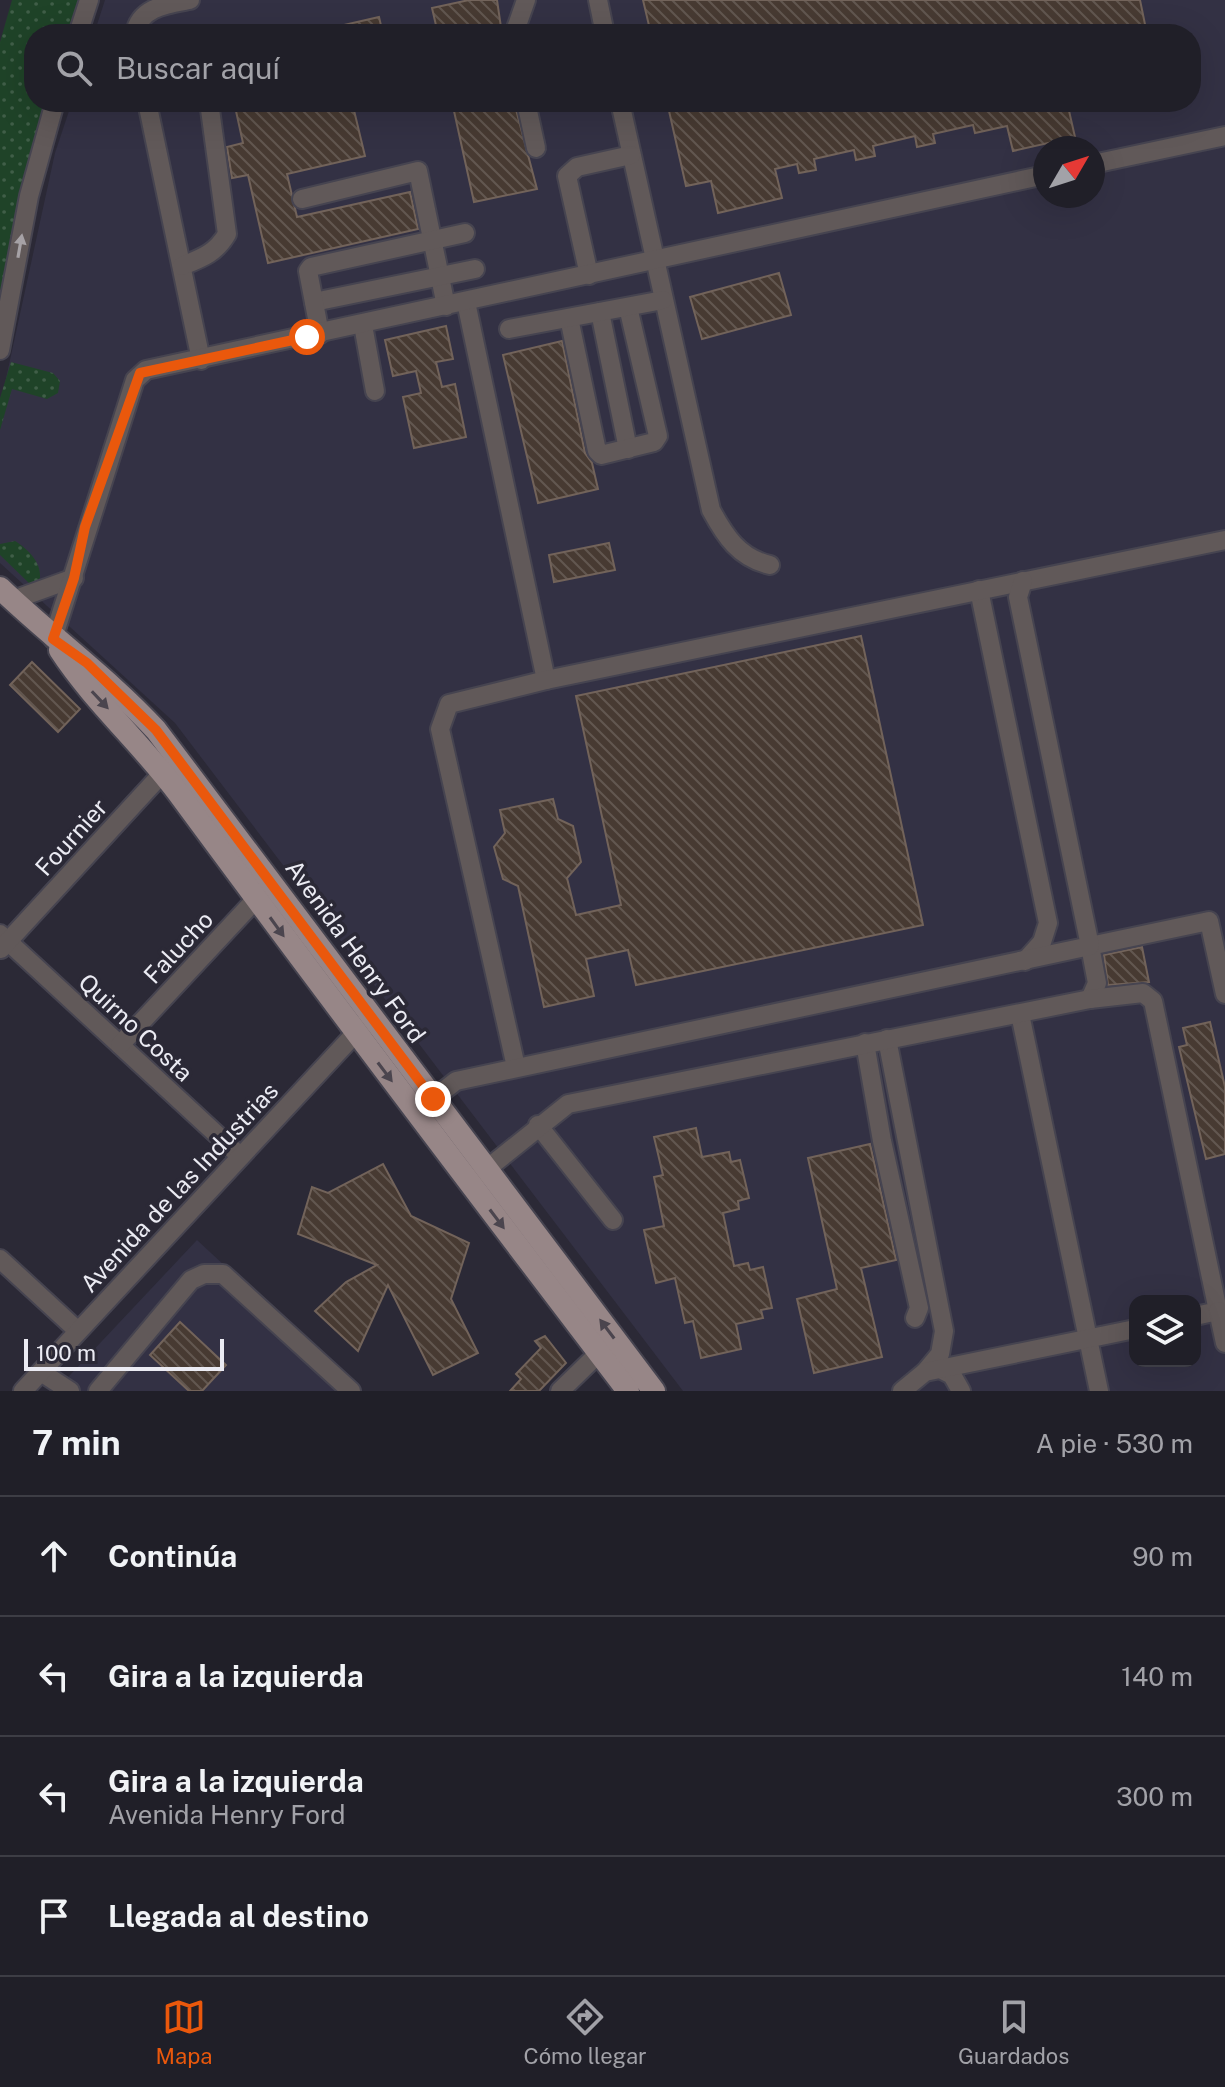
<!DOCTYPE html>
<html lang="es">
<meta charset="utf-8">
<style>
:root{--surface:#201f28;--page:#282730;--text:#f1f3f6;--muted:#a2a2a8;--line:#3d3d45;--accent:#ea580c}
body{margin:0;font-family:"Public Sans",sans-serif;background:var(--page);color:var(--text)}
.controls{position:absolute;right:24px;bottom:24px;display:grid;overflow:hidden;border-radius:16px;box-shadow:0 8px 32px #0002}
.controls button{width:72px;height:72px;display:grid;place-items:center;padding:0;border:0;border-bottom:2px solid var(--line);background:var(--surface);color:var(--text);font:40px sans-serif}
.compass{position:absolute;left:1033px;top:136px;width:72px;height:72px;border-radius:50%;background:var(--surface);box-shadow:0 8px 32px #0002;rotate:51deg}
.scale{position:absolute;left:24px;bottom:20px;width:200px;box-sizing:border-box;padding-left:8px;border:4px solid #ebebf3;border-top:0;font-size:22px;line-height:28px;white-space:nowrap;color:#ebebf3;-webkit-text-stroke:6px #2b2936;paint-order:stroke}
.stop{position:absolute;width:24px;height:24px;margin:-18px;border:6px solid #ea580c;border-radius:50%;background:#fff}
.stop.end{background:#ea580c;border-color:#fff;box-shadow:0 2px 8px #0008}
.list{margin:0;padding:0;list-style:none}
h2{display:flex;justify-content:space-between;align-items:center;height:104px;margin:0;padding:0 32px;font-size:34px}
h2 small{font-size:26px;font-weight:400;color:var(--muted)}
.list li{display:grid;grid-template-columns:52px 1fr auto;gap:24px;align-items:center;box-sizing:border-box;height:120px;padding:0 32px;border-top:2px solid var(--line)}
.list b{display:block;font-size:30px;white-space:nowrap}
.list p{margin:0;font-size:26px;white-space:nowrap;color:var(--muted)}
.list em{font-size:26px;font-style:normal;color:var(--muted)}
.icon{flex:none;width:44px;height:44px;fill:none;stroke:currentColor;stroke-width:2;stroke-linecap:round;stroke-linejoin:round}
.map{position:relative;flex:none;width:1225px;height:1391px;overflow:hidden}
.search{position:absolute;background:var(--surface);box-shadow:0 8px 32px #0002;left:24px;right:24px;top:24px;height:88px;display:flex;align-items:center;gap:20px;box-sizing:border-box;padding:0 28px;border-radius:32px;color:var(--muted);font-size:30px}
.sheet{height:584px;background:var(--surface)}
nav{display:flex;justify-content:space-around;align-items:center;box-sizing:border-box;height:112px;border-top:2px solid var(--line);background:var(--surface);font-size:22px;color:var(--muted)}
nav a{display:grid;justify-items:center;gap:4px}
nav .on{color:var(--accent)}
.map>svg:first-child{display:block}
.built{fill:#333144;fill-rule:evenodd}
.grass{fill:url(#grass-dots)}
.building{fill:url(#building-back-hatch);stroke:#72635a;stroke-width:2}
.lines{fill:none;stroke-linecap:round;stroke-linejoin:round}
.minor-casing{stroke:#464450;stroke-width:22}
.major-casing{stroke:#464450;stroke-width:26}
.minor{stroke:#615959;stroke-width:18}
.major{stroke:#978687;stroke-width:22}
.oneway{fill:#a6a2a6}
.oneway2{fill:#4b454e}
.route{stroke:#ea580c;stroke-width:10}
.labels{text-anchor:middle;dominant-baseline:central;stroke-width:7;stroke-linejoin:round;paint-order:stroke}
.street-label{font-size:24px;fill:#ebebf3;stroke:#2b2936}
</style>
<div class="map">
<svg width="1225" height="1391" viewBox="0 0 1225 1391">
<defs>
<pattern id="grass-dots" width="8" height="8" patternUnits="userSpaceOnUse" patternTransform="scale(2)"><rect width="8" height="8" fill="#1f4328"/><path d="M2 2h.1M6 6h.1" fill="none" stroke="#405e48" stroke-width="1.8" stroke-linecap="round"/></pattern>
<pattern id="building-back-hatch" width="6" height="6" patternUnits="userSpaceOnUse" patternTransform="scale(2)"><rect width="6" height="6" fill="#473a32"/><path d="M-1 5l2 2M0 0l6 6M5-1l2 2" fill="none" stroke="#625750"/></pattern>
</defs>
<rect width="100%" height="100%" fill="#2b2936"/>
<!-- built -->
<g class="built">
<path d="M105,0h1120v1391h-542l-508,-668 -175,-160v-157l55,-253 17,-51h1119v-68h-1097zM1045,148h48v48h-48zM1135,1301h60v60h-60z"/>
<path d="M197,1240l163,151h-305z"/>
</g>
<!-- grass -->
<g class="grass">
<path d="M12,0h69l-11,34h-36v68h14l-48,209v-269z"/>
<path d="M11,362l42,11 7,8 -2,12 -11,6 -35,-10 -12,41v-32z"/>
<path d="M15,541c13,8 26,21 25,37l-9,7 -31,-30v-11z"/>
</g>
<!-- building -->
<g class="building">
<path d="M469,0h28l5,34h-64l-6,-26z"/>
<path d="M643,0h497l7,34h-496z"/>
<path d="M379,17l4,17h-61v-4z"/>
<path d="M234,102h39l1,3 78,-3 13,54 -78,18 10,43 113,-25 8,37 -150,34 -20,-88 -16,3 -5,-31 16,-4z"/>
<path d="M452,102h62l23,87 -63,13z"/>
<path d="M667,102h400l8,35 -62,14 -6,-25 -32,7 -2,-8 -40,9 2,9 -18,4 -2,-11 -42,10 2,10 -19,4 -2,-10 -40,9 2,11 -17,3 -2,-9 -22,5 7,29 -64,15 -7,-32 -25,5z"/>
<path d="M779,273l12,42 -89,24 -12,-42z"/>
<path d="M446,326l7,33 -17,3 6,25 13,-3 11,53 -52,11 -11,-51 18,-4 -5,-22 -23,5 -8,-36z"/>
<path d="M562,341l23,112 7,10 6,26 -60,14 -35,-148z"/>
<path d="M609,543l6,27 -61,12 -5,-27z"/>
<path d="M861,636l62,289 -287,60 -8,-35 -42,9 8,37 -50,11 -26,-121 -15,-7 -9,-32 11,-14 -5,-23 53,-11 5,20 15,7 8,36 -14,16 9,37 45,-10 -45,-209z"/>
<path d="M32,662l48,47 -22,23 -48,-47z"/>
<path d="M1142,947l7,35 -41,3 -4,-30z"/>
<path d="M1210,1022l15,65v67l-19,5 -27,-112 8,-2 -4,-17z"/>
<path d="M696,1128l6,29 27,-5 2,10 9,-2 9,38 -11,3 1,8 -16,4 11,53 14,-3 2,7 13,-3 9,41 -11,2 2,8 -27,6 5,25 -40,9 -8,-37 -8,2 -10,-45 -19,5 -12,-53 20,-4 -10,-49 9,-2 -9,-38z"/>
<path d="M870,1144l26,116 -35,8 21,89 -68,16 -17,-74 40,-10 -29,-131z"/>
<path d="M383,1164l28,52 58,27 -18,56 27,54 -45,22 -45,-90 -30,66 -43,-40 31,-29 31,-17 -79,-31 14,-47 16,6z"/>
<path d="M180,1322l46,43 -24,26h-13l-39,-36z"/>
<path d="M545,1336l21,27 -27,28h-29l11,-12 -5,-5 25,-26 -6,-7z"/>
</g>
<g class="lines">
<defs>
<g id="minor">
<path d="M598,0l7,34"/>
<path d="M78,34l11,-34"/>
<path d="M135,34c4,-27 33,-30 55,-34"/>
<path d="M514,34l12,-34"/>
<path d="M147,102l54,258"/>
<path d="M526,102l10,46"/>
<path d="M620,102l91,408c14,26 28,48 59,55"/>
<path d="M1093,164l132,-28"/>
<path d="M302,199l116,-28 28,135"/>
<path d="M182,266c20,-8 34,-13 45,-32l-18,-132"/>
<path d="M589,275l-22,-99 10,-9 54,-12"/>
<path d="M314,302l161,-33"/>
<path d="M466,302l80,378"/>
<path d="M600,312l28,137"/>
<path d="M569,318l28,133 4,4 53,-13 4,-6 -30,-129"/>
<path d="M363,325l12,66"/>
<path d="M509,329l154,-29"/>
<path d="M320,334l-12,-63 3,-4 154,-34"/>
<path d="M0,350l29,-154 26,-94"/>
<path d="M979,590l69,333 -6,19 -17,19"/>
<path d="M13,600l61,-22"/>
<path d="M53,639l82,-259 11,-10 899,-195"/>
<path d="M0,934l240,222"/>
<path d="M1,949l169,-184"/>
<path d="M1090,999l7,-16 -7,-37 119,-25 16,73"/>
<path d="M1020,1014l79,377"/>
<path d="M887,1039l57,292 -4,23 -15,18"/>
<path d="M865,1043l17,98 37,167 -4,10"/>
<path d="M120,1045l136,-146 11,-7"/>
<path d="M516,1067l-76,-338 9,-25 97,-24 679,-140"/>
<path d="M424,1106l32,-25 634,-135 -72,-349 5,-16"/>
<path d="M538,1125l75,95"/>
<path d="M478,1176l90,-72 522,-105 53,-6 10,8 65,310 -23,5"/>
<path d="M0,1259l78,72"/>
<path d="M1218,1311l7,32"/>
<path d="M944,1371l8,4 9,16"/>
<path d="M41,1372l29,19"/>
<path d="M23,1391l341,-367"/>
<path d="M98,1391l93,-111 13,-6h19l128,117"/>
<path d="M560,1391l39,-38"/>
<path d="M902,1391l23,-19 210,-43"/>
</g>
<g id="major">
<path d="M0,588c51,49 108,90 156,142l498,661"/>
<path d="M60,650c34,52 82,94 119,144 148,201 298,399 449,597"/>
</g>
</defs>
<!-- minor casing -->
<use href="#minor" class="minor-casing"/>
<!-- major casing -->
<use href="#major" class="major-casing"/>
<!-- minor -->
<use href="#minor" class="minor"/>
<!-- major -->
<use href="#major" class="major"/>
</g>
<!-- one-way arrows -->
<defs><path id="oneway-solid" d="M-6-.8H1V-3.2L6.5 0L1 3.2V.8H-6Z" transform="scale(2)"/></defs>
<use class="oneway" href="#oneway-solid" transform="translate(20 246) rotate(-80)"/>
<g class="oneway2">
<use href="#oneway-solid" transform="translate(100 700) rotate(47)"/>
<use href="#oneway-solid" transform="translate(277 927) rotate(54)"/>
<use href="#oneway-solid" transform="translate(385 1072) rotate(53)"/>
<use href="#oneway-solid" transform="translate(497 1219) rotate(53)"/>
<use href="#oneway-solid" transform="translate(607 1329) rotate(-127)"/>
</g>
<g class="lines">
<!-- route -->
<path class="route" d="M307,337l-167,36 -55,154 -11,51 -21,61 34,24 69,67 277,369"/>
</g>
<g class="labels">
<!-- street labels -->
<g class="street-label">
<text transform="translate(71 837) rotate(-48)">Fournier</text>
<text transform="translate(178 947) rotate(-47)">Falucho</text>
<text transform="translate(356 951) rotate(54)">Avenida Henry Ford</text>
<text transform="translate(136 1027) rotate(43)">Quirno Costa</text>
<text transform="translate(179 1187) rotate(-47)">Avenida de las Industrias</text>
</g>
</g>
</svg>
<div class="controls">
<button><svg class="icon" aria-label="layers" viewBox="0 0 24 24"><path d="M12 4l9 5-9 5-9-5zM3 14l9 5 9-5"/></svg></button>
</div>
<svg class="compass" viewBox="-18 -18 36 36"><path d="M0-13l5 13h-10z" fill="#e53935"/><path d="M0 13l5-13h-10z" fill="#a2a2a8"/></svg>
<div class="scale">100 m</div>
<div class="stop" style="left:307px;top:337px"></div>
<div class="stop end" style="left:433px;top:1099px"></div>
<div class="search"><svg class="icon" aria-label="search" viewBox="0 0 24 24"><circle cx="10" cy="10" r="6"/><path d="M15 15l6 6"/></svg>Buscar aquí</div>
</div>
<section class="sheet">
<h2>7 min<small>A pie · 530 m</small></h2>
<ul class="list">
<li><svg class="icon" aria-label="ahead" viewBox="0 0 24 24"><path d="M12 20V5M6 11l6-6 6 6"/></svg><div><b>Continúa</b></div><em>90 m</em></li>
<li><svg class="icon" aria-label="left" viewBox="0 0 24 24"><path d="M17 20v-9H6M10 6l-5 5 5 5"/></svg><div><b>Gira a la izquierda</b></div><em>140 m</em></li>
<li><svg class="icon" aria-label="left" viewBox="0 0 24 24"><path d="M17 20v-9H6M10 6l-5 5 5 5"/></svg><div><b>Gira a la izquierda</b><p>Avenida Henry Ford</p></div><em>300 m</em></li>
<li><svg class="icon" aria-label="arrive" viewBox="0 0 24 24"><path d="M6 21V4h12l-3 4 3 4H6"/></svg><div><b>Llegada al destino</b></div></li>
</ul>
</section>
<nav>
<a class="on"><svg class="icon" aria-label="map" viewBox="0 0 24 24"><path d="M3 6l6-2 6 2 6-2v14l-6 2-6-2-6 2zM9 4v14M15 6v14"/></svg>Mapa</a>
<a><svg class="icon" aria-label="directions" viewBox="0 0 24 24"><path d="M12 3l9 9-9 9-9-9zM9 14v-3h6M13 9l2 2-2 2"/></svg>Cómo llegar</a>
<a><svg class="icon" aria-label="saved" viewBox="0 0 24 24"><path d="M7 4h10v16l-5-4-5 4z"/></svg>Guardados</a>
</nav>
